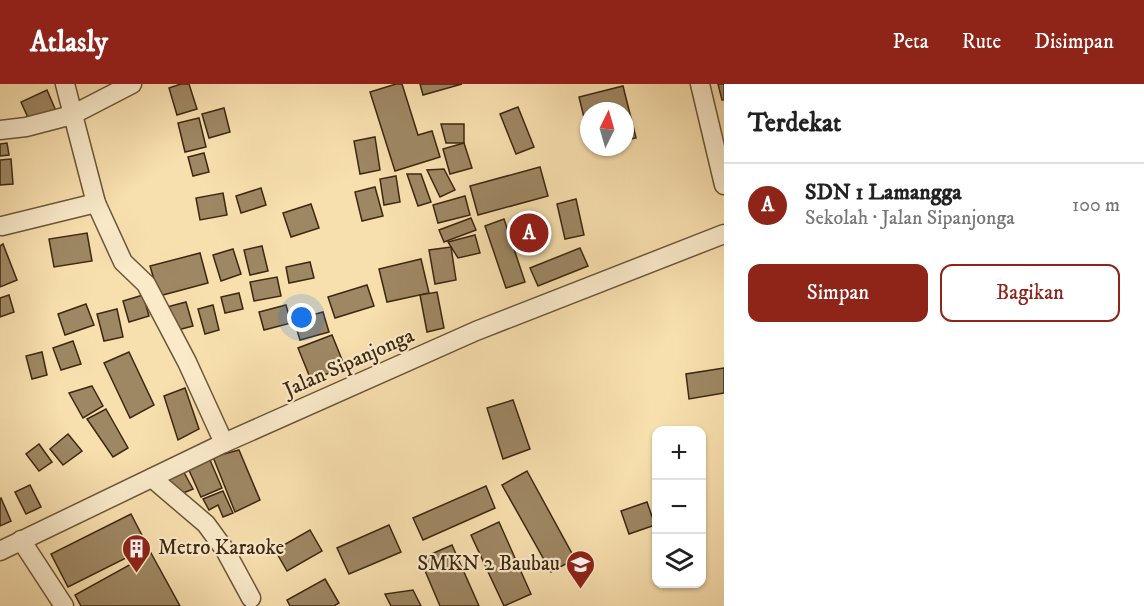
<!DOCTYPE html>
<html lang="id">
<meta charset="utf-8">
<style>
:root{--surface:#fff;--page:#f2f2f2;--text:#222;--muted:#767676;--line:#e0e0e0;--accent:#8f2418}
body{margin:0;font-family:"IM FELL DW Pica",serif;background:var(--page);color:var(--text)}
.controls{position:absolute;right:18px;bottom:18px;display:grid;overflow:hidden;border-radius:12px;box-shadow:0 2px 4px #0004}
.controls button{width:54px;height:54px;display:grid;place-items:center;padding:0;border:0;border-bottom:2px solid var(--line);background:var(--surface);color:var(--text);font:30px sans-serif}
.compass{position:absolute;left:580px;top:18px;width:54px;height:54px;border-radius:50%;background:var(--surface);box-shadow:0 2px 4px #0004;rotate:5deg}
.you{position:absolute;left:302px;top:234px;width:21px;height:21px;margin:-15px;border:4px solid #fff;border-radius:50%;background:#1a73e8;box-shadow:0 0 0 9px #1a73e833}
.badge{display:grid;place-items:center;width:39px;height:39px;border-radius:50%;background:var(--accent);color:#fff;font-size:20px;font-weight:700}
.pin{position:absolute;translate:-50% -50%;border:3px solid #fff;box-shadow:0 2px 6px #0006}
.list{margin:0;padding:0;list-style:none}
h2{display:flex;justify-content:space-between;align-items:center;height:78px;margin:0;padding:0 24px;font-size:26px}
h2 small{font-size:20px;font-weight:400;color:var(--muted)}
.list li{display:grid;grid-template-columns:39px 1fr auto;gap:18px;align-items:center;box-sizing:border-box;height:84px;padding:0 24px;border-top:2px solid var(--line)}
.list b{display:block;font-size:22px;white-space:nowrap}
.list p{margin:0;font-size:20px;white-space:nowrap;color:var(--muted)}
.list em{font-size:20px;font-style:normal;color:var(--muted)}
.actions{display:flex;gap:12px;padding:18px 24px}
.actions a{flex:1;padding:14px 0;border:2px solid var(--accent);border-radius:12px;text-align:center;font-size:21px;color:var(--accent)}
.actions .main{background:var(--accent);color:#fff}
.icon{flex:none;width:33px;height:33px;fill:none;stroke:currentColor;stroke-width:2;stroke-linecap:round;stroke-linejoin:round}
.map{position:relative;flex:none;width:724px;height:522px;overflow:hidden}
header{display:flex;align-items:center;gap:36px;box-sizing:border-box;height:84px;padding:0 30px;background:var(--accent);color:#fff}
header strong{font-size:28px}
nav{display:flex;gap:33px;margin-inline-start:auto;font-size:21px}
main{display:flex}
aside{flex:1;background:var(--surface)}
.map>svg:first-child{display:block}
.building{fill:#9e8763;stroke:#3c2811;stroke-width:1.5}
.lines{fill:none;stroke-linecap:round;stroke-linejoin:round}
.minor-casing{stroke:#6b5638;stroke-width:21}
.minor{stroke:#faeaca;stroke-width:18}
.labels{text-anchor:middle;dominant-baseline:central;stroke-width:4.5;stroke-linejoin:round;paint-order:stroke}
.street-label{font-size:21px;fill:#3c2811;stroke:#faeaca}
.poi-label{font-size:21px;fill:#3c2811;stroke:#faeaca;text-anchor:start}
</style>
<header>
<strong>Atlasly</strong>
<nav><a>Peta</a><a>Rute</a><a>Disimpan</a></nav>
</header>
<main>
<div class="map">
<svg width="724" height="522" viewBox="0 0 724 522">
<rect width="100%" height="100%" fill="#f8dfae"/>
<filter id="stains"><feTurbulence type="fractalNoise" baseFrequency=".00333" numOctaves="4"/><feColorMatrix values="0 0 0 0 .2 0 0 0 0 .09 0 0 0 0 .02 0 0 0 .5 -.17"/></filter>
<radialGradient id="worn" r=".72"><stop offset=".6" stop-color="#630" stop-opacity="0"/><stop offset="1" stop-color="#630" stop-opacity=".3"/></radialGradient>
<!-- building -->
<g class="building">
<path d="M181,0h8l8,25 -20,6 -8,-27z"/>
<path d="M396,0h6l16,51 14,-4 8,26 -45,14 -25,-79z"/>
<path d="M420,0h42l-39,11z"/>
<path d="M718,0h6v16h-2z"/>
<path d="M623,2l13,52 -11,2v-29h-36v27l-10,-41z"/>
<path d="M47,6l9,21 -26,11 -9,-20z"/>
<path d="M518,23l16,40 -18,7 -16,-40z"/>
<path d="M224,24l6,24 -21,6 -7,-24z"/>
<path d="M199,34l7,29 -21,5 -7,-29z"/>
<path d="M441,40h23v19h-18z"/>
<path d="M375,53l5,33 -20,4 -6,-33z"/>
<path d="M7,59l2,12 -9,1v-12z"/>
<path d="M464,59l8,25 -22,6 -7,-25z"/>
<path d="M204,69l5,19 -16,4 -5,-19z"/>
<path d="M11,75l2,25 -13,1v-25z"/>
<path d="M540,83l8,29 -70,19 -8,-29z"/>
<path d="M444,85l11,21 -15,7 -13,-27z"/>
<path d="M407,90h14l10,28 -13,4z"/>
<path d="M396,92l4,26 -16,3 -4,-26z"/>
<path d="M375,103l8,29 -21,5 -7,-29z"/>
<path d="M261,104l5,17 -25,8 -5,-17z"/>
<path d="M223,109l4,22 -27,5 -4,-22z"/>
<path d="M465,112l5,19 -32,8 -5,-18z"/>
<path d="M576,115l8,36 -19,4 -8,-35z"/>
<path d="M311,120l8,24 -28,9 -8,-24z"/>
<path d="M471,134l5,12 -32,12 -5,-12z"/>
<path d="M504,135l21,63 -19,6 -21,-62z"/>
<path d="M87,149l5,28 -38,6 -5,-28z"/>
<path d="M475,151l5,18 -22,5 -10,-16z"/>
<path d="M3,160l14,36 -17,7v-41z"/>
<path d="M262,162l6,25 -18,4 -6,-25z"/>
<path d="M451,163l5,33 -21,4 -6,-34z"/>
<path d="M580,164l8,18 -50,20 -8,-18z"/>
<path d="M233,165l8,25 -20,7 -8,-26z"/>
<path d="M200,169l8,30 -49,13 -9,-30z"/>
<path d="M421,175l8,34 -42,9 -8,-33z"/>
<path d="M310,178l4,16 -25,5 -3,-16z"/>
<path d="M277,193l4,19 -27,5 -4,-19z"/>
<path d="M367,201l7,21 -39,12 -7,-21z"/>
<path d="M437,208l7,36 -17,4 -7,-37z"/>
<path d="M239,209l4,16 -18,4 -4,-16z"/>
<path d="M9,211l5,17 -14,5v-19z"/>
<path d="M143,211l6,21 -20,6 -6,-21z"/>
<path d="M186,218l7,24 -19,5 -7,-24z"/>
<path d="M86,220l8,21 -29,10 -7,-21z"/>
<path d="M213,221l6,25 -14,4 -7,-25z"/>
<path d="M286,221l5,18 -27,7 -5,-18z"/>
<path d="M117,225l6,28 -19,4 -7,-27z"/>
<path d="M323,228l6,20 -29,8 -6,-20z"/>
<path d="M332,251l13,32 -34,13 -13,-32z"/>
<path d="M73,257l8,23 -20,6 -8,-22z"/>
<path d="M42,268l5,23 -15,4 -6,-23z"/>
<path d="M129,268l25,53 -24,13 -26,-55z"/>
<path d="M724,284v25l-35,6 -3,-25z"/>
<path d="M92,302l11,20 -20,12 -14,-25z"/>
<path d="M185,304l14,41 -21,11 -14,-44z"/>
<path d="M513,316l17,49 -27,10 -16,-51z"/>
<path d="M106,325l22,39 -15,9 -26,-38z"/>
<path d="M68,350l14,17 -19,14 -13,-16z"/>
<path d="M39,360l13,18 -13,9 -13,-17z"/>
<path d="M239,366l21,50 -25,12 -22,-55z"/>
<path d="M210,376l12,28 -21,9 -13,-29z"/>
<path d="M181,383l12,22 -15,6 -13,-20z"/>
<path d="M527,387l48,88 -24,13 -49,-87z"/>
<path d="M30,401l11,22 -15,7 -11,-22z"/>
<path d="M486,402l9,22 -72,32 -10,-22z"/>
<path d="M223,407l10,22 -10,4 -5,-12 -9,5 -6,-11z"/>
<path d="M1,414l10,23 -11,5v-27z"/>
<path d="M647,418l8,23 -26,9 -8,-23z"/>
<path d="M131,430l17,33 -80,40 -17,-33z"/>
<path d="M499,438l32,72 -27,12 -33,-71z"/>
<path d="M389,441l12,27 -52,22 -12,-26z"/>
<path d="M310,446l12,21 -35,20 -12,-21z"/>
<path d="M452,461l27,61h-39l-20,-47z"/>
<path d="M151,469l29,53h-99l-6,-11z"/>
<path d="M325,495l14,24 -5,3h-44l-3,-6z"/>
<path d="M413,506l8,16h-30l-6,-12z"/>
</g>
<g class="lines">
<defs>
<g id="minor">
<path d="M65,0l31,119 27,59 23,22 41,78 37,81"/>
<path d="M700,0l24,101"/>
<path d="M0,46l26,-3 46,-12 60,-31"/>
<path d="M2,142l94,-23"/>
<path d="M152,394l54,46 19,26 26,48"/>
<path d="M21,456l43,66"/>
<path d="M0,467l224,-108 252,-112 248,-97"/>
</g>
</defs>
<!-- minor casing -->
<use href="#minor" class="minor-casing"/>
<!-- minor -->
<use href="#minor" class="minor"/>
</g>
<!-- icons -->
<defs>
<symbol id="building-pin" viewBox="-11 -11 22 30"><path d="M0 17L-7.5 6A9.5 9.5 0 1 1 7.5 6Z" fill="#8f2418" stroke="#faeaca"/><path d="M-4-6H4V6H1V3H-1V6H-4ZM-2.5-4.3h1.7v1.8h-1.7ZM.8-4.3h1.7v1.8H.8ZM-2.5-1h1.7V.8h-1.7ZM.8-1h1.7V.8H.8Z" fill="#fff"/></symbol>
<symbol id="school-pin" viewBox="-11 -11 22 30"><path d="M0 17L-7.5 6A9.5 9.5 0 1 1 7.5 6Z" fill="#8f2418" stroke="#faeaca"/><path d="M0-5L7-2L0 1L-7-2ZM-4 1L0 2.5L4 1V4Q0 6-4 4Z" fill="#fff"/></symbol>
</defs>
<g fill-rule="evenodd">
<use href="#building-pin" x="120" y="448" width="33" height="45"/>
<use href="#school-pin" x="564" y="464" width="33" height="45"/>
</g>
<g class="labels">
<!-- street labels -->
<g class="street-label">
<text transform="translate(349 279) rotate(-24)">Jalan Sipanjonga</text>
</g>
<!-- poi labels -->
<g class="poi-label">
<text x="158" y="464">Metro Karaoke</text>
<text x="560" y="480" text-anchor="end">SMKN 2 Baubau</text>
</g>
</g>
<rect width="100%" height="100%" filter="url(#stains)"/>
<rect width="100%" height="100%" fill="url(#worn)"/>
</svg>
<div class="controls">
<button>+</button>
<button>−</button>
<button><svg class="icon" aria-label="layers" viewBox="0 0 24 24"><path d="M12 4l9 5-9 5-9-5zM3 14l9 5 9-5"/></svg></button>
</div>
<svg class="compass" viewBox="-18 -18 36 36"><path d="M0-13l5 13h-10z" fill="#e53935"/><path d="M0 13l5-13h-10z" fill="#767676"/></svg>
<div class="you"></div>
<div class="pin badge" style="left:529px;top:149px">A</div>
</div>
<aside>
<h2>Terdekat<small></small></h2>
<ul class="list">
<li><span class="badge">A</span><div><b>SDN 1 Lamangga</b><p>Sekolah · Jalan Sipanjonga</p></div><em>100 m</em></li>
</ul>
<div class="actions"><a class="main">Simpan</a><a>Bagikan</a></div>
</aside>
</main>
